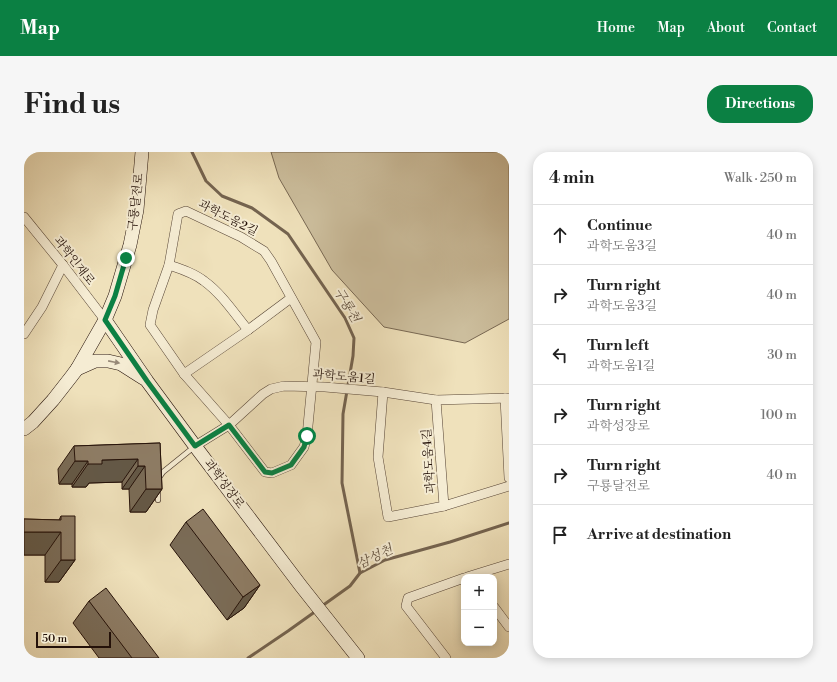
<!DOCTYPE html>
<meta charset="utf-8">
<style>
:root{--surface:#fff;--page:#f6f6f6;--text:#222;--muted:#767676;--line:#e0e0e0;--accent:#0b8043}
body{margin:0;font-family:"Libre Bodoni","Noto Serif KR",serif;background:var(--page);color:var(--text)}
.controls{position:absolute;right:12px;bottom:12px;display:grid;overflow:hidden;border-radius:8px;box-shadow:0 2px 10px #0003}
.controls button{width:36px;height:36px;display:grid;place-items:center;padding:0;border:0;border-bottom:1px solid var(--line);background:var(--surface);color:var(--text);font:20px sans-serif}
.scale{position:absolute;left:12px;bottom:10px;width:75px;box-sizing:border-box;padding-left:4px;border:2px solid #241109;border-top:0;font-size:11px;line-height:14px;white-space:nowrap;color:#241109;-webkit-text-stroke:3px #f5ecd3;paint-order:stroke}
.stop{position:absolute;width:12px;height:12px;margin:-9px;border:3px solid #0b8043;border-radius:50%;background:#fff}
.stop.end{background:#0b8043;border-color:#fff;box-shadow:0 1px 4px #0008}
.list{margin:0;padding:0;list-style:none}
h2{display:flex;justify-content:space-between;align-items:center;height:52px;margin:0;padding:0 16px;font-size:17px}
h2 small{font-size:13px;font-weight:400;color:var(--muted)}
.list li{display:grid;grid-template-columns:26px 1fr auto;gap:12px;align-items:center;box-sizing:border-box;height:60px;padding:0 16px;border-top:1px solid var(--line)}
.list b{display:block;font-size:15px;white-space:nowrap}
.list p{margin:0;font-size:13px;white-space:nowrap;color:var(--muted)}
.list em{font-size:13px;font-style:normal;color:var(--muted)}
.icon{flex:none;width:22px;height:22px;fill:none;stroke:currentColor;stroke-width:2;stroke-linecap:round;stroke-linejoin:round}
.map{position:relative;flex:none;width:485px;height:506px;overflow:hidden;border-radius:16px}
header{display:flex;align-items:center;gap:24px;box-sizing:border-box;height:56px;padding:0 20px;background:var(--accent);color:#fff}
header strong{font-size:19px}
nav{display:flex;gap:22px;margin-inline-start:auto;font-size:14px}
.intro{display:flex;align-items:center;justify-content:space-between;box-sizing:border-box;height:96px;padding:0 24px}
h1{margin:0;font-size:28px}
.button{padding:10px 18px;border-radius:16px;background:var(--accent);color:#fff;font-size:14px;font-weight:700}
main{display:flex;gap:24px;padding:0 24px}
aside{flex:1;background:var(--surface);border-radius:16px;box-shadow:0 2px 10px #0003}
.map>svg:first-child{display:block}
.green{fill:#ccbe9d;stroke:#786853}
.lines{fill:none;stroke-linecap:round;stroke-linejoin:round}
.stream{stroke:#74634f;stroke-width:3}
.lane-casing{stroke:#574536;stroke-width:6}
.street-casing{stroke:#574536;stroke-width:10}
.secondary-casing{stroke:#241109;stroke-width:14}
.lane{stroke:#f5ecd3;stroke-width:4.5}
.street{stroke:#f5ecd3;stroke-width:9}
.secondary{stroke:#f5ecd3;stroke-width:13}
.wall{fill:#7a6c58;stroke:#241109}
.shaded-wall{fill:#635847;stroke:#241109}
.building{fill:#8e7d66;stroke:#241109}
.oneway{fill:#978978}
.route{stroke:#0b8043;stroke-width:5}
.labels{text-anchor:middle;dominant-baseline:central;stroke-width:4;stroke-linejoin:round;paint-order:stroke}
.street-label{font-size:12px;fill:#241109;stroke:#f5ecd3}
.water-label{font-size:13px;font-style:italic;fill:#604f3e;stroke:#f5ecd3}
</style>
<header>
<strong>Map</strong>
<nav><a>Home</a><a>Map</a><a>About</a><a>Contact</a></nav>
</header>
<div class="intro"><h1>Find us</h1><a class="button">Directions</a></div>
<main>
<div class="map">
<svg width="485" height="506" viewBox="0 0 485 506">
<rect width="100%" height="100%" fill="#efe1bb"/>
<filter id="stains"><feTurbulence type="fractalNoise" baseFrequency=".005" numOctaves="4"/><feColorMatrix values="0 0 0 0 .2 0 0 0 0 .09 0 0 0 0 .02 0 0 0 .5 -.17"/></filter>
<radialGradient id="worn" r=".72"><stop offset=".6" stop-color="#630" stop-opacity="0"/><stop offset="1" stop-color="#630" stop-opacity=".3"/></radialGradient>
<!-- green -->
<path class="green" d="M247,0h238v167l-44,24 -81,-16 -52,-57 -53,-92z"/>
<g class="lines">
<!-- stream -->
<g class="stream">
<path d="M168,0l14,29 16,15 30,12 36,26 57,84 9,20 -1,18 -10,58 -1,69 18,90"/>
<path d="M298,454l28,-20 10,-13 25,-13 65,-18 59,-19"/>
<path d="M224,506l40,-27 28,-20"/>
</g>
<defs>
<g id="lane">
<path d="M134,327l5,-7 31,-25"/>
<path d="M134,337v11"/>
</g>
<g id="street">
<path d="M162,59l55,26 23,14 7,10 45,81 -9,94 -3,11 -13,18 -19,8 -7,-1 -36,-47 -45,-51 -34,-49 3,-15 16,-45 9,-51z"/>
<path d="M0,65l39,48 42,55"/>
<path d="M145,113c12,4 25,8 35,16 18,13 30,32 44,49"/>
<path d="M0,182l18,-27 21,-42"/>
<path d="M160,222l64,-44 43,-32"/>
<path d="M359,240l-5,65 10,60 56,-11 -8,-106"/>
<path d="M481,246l4,80"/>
<path d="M171,294l34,-21 34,-31 8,-5 13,-3 41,1 58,5 53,8 73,-2"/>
<path d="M420,354l65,-20"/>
<path d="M443,425l42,-13"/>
<path d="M470,455l15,20"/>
<path d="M422,506l-40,-52 2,-8 56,-20"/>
</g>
<g id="secondary">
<path d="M81,168l42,61 48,65 106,140 57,72"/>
<path d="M53,217l18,-8h13l13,3 22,14"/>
<path d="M0,277l9,-7 20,-22 18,-23 6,-8 28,-49 10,-24 15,-51 7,-35 5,-58"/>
</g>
</defs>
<!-- lane casing -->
<use href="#lane" class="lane-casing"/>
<!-- street casing -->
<use href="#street" class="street-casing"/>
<!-- secondary casing -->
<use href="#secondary" class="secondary-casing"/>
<!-- lane -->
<use href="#lane" class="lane"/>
<!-- street -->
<use href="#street" class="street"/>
<!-- secondary -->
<use href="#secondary" class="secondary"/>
</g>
<!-- wall -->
<g class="wall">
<path d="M136,291l2,46 -16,23h-16l-1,-23h-7v-7l-33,1 -3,4h-14v-3h-13l-1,-15 16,-23z"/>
<path d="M37,364l14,44 -16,22h-14v-27h-21v-36l35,1z"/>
<path d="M162,370l74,63 -16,23 -17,12 -57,-75z"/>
<path d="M65,449l70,57h-60l-26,-35z"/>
</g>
<!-- shaded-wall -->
<g class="shaded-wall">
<path d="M114,307l-16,23 -33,1 -3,4h-14l16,-23 14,-4z"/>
<path d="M51,309h13l-16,23h-13z"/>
<path d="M114,314h7l-16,23h-7z"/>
<path d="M122,337h16l-16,23h-16z"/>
<path d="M0,380h37l-16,23h-21z"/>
<path d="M37,408h14l-16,22h-14z"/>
<path d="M236,433l-16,23 -17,12 16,-23z"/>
</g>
<!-- building -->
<g class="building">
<path d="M136,291l2,46h-16l-1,-23h-7v-7l-36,1v4h-14v-3h-13l-1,-15z"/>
<path d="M179,357l57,76 -17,12 -57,-75z"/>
<path d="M37,364h14v44h-14v-28h-37v-13l37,1z"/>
<path d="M82,436l53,70h-27l-43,-57z"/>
</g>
<!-- one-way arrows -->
<defs><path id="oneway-solid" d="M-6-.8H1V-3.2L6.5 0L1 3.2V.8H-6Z"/></defs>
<use class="oneway" href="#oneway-solid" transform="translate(90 210) rotate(11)"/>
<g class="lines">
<!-- route -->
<path class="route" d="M102,106l-11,38 -10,24 42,61 48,65 34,-21 36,47 7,1 19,-8 13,-18 3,-11"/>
</g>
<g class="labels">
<!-- street labels -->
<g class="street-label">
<text transform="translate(112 50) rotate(-83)">구룡달전로</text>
<text transform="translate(204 66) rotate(27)">과학도움2길</text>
<text transform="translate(50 109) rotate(52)">과학인재로</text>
<text transform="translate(320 225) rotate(5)">과학도움1길</text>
<text transform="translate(405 309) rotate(-94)">과학도움4길</text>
<text transform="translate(200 332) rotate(53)">과학성장로</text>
</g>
<!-- water labels -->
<g class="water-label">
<text transform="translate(323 153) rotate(59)">구룡천</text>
<text transform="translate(351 405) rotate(-26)">삼성천</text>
</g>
</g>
<rect width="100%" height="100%" filter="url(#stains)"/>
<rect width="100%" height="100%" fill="url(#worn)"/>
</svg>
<div class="controls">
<button>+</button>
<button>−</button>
</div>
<div class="scale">50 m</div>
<div class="stop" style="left:283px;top:284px"></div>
<div class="stop end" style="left:102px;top:106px"></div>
</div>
<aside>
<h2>4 min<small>Walk · 250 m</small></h2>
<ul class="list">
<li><svg class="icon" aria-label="ahead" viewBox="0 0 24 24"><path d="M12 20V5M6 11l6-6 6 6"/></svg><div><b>Continue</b><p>과학도움3길</p></div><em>40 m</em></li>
<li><svg class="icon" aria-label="right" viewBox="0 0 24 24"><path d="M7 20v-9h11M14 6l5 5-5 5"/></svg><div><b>Turn right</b><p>과학도움3길</p></div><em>40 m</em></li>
<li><svg class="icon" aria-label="left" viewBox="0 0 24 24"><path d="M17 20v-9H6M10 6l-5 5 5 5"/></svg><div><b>Turn left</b><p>과학도움1길</p></div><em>30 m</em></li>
<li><svg class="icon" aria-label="right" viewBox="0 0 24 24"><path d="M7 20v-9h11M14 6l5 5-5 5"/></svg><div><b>Turn right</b><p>과학성장로</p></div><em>100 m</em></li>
<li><svg class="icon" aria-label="right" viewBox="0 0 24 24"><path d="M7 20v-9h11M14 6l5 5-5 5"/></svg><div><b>Turn right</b><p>구룡달전로</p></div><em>40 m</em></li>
<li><svg class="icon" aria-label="arrive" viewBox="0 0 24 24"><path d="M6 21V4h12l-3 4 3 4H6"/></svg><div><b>Arrive at destination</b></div></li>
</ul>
</aside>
</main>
